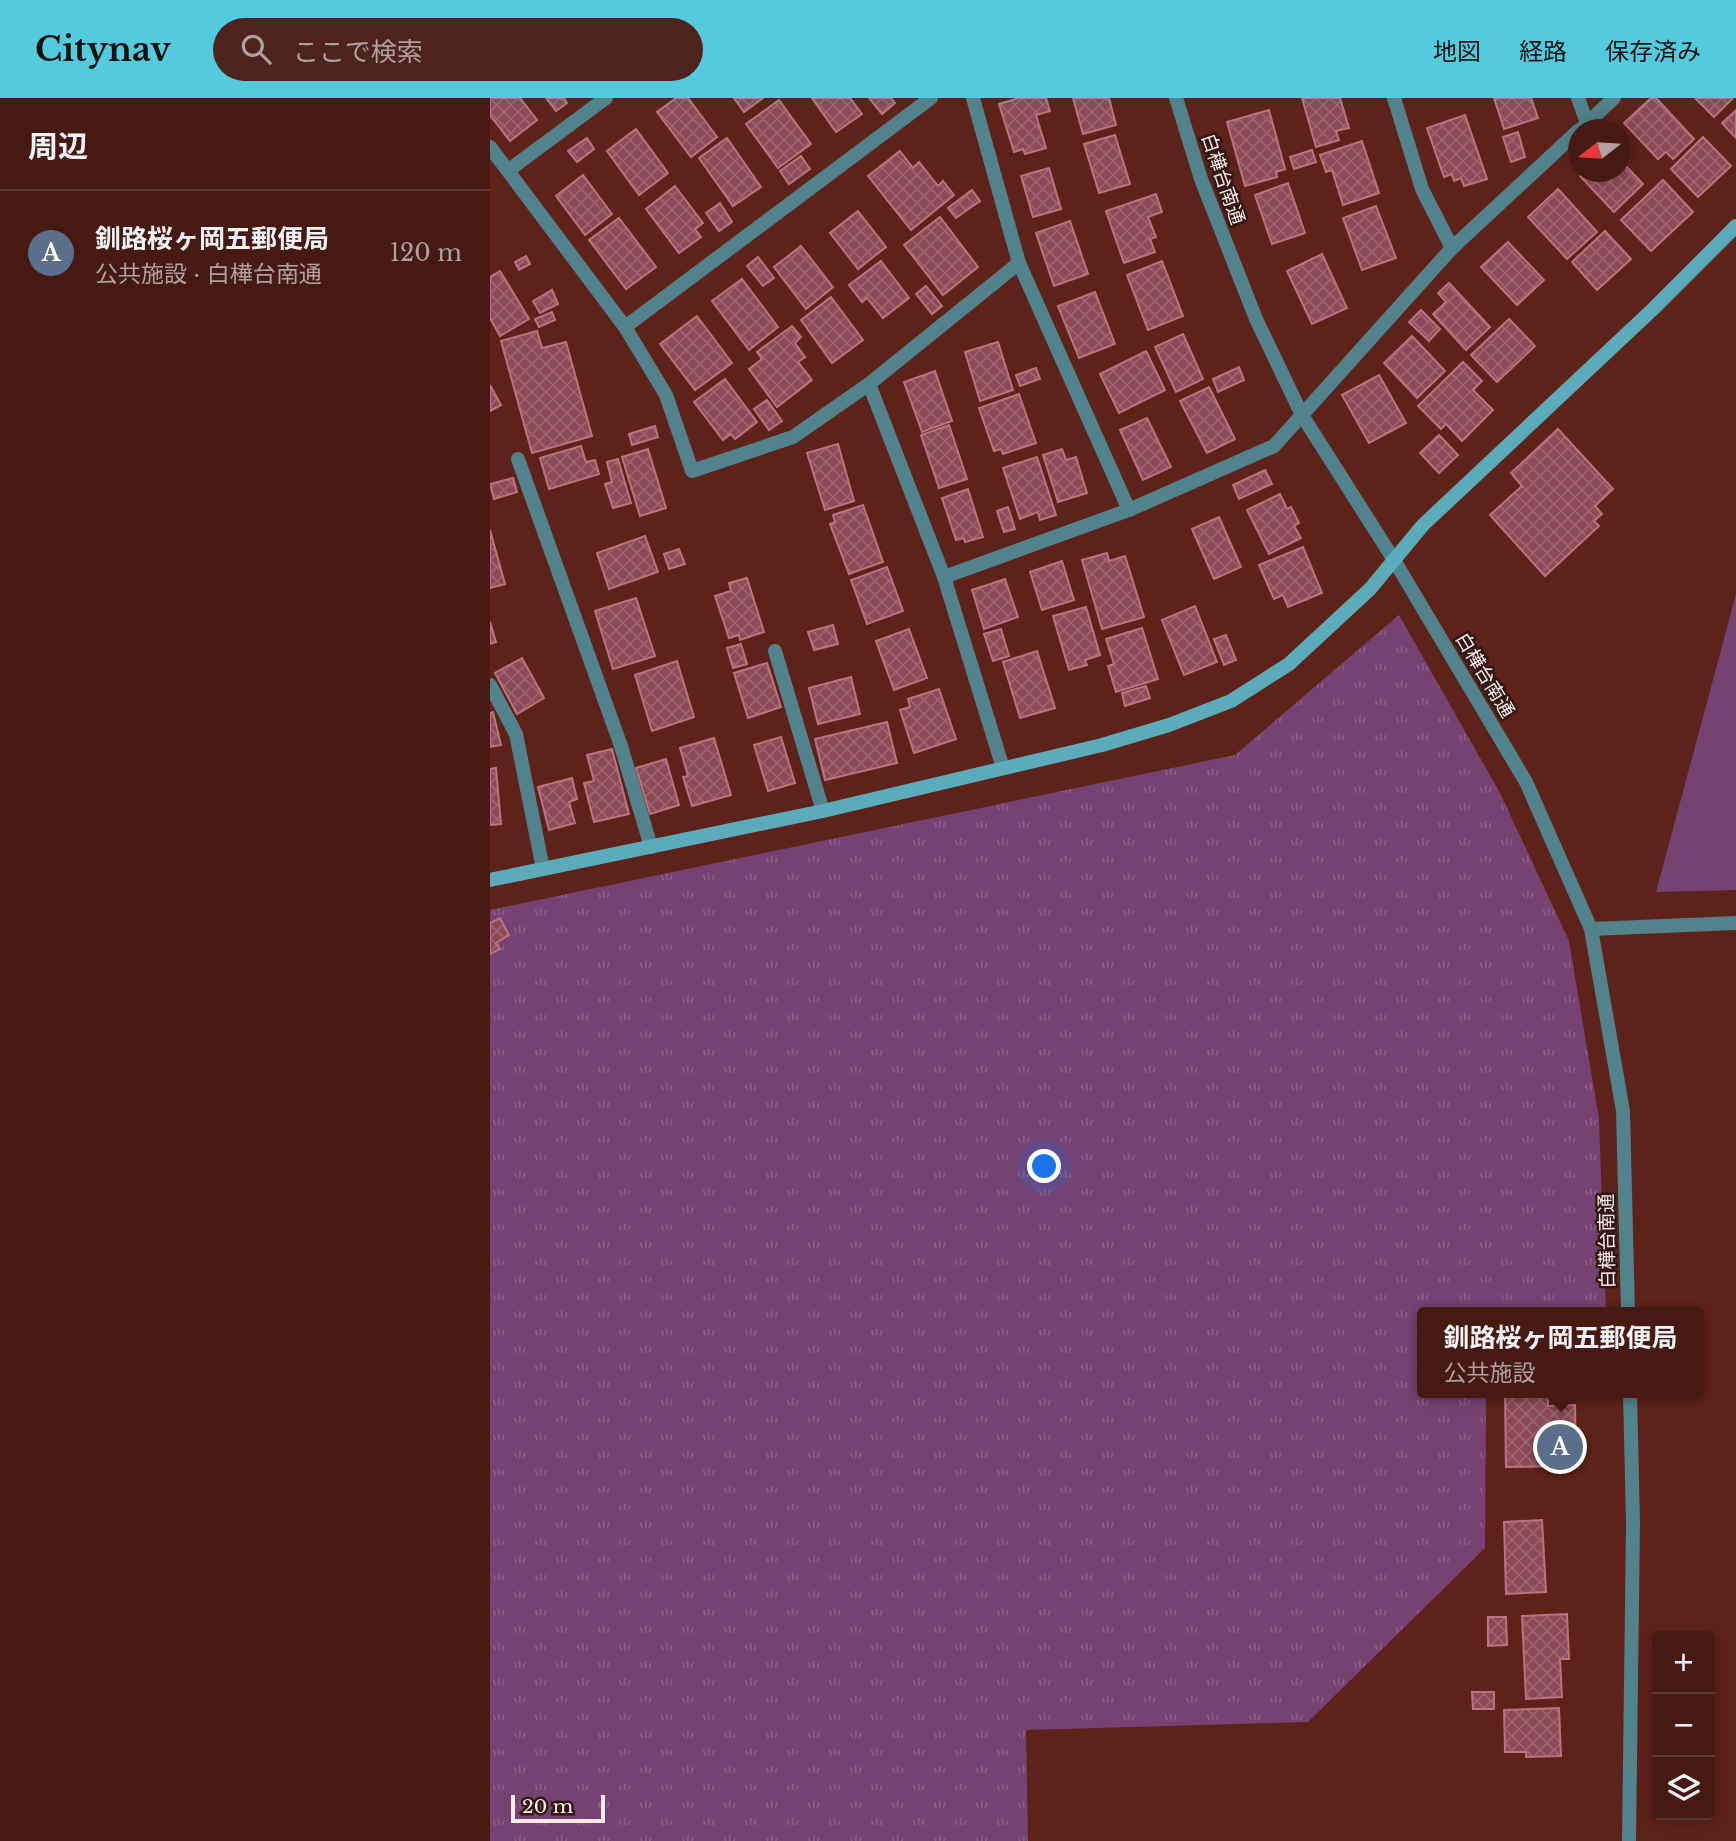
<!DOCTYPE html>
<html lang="ja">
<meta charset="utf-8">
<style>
:root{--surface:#461a13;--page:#4d231c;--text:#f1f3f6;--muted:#b0a1a0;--line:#5e3833;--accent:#54cade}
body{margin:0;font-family:"Libre Baskerville","Noto Sans JP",serif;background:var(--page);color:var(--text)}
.controls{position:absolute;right:21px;bottom:21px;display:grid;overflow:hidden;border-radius:7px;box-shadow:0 4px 18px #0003}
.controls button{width:63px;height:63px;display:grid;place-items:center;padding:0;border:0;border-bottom:2px solid var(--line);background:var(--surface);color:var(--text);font:35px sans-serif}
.compass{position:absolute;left:1078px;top:21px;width:63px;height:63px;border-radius:50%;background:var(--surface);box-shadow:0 4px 18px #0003;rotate:253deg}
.scale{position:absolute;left:21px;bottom:18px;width:94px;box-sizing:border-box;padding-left:7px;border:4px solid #fdedea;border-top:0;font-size:19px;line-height:24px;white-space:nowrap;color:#fdedea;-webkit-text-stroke:5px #311612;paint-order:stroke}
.you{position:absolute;left:555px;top:1069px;width:24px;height:24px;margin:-18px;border:5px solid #fff;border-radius:50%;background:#1a73e8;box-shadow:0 0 0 10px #1a73e833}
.badge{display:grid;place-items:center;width:46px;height:46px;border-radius:50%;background:var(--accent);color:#fff;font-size:23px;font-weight:700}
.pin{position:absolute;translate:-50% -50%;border:4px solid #fff;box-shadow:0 2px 7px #0006}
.popup{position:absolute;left:927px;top:1209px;width:287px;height:91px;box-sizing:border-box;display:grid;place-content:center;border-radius:7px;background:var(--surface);filter:drop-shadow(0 2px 5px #0005);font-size:23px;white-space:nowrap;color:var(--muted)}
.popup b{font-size:26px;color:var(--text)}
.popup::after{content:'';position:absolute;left:50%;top:100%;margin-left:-14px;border:14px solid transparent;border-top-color:var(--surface)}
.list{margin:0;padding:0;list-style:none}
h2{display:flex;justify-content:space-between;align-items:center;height:91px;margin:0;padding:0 28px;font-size:30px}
h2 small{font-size:23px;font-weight:400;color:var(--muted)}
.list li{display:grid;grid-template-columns:46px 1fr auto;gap:21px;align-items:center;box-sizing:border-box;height:126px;padding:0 28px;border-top:2px solid var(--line)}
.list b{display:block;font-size:26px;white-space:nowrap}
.list p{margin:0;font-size:23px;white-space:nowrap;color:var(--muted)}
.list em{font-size:23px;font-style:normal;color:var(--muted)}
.icon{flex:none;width:38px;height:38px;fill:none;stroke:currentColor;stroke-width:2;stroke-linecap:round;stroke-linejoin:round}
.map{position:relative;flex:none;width:1246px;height:1743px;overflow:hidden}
header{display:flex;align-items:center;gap:42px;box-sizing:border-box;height:98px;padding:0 35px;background:var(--accent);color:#111}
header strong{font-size:33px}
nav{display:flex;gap:38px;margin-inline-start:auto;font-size:24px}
.search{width:490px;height:63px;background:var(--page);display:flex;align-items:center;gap:18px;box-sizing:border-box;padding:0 24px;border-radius:38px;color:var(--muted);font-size:26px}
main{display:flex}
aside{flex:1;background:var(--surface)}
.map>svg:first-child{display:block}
.grass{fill:url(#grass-tufts)}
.garden{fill:#764271}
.building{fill:url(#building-cross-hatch);stroke:#ba747e;stroke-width:2}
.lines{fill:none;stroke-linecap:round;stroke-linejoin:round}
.lane{stroke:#52828b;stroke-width:14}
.street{stroke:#52828b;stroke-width:14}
.secondary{stroke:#5babba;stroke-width:14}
.labels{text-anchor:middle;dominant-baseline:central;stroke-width:5;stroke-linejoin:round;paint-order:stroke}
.street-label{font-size:19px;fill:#fdedea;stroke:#311612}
</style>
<header>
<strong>Citynav</strong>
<div class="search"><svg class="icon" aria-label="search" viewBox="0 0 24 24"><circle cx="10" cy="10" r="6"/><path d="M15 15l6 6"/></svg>ここで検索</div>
<nav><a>地図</a><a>経路</a><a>保存済み</a></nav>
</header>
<main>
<aside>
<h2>周辺<small></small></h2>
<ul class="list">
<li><span class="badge" style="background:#5c6f8a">A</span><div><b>釧路桜ヶ岡五郵便局</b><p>公共施設 · 白樺台南通</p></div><em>120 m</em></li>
</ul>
</aside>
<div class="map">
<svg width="1246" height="1743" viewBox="0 0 1246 1743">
<defs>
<pattern id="grass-tufts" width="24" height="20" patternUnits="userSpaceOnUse" patternTransform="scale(1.75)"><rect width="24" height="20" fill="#764271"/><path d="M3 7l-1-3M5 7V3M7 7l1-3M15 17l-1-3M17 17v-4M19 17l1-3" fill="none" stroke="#8a5e85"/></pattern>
<pattern id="building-cross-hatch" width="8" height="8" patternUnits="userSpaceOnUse" patternTransform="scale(1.75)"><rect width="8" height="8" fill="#8b4a55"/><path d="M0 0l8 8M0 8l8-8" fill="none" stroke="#9c646e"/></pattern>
</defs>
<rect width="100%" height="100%" fill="#5d2219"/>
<!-- grass -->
<path class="grass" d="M909,517l101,178 69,148 30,178 7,193h-184v81h64l-1,155 -177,174 -282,8 2,111h-538v-931l745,-155z"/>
<!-- garden -->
<path class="garden" d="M1246,496v296l-80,2z"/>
<!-- building -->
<g class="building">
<path d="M0,0h30l17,22 -27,21 -20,-26z"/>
<path d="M56,0h18l3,5 -11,8z"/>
<path d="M186,0h12l29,39 -26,20 -34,-45z"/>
<path d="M244,0h29l-19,14z"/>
<path d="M322,0h38l12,16 -26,18z"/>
<path d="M379,0h22l4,5 -13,11z"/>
<path d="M529,0h27l4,13 -14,4 10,33 -21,6 -2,-5 -9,3 -15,-48z"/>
<path d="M583,0h36l7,27 -33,9z"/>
<path d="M812,0h38l9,30 -13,3 3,9 -23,7z"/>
<path d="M1004,0h37l7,20 -34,11z"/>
<path d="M1161,0h5l38,41 -21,20 -7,-7 -8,7 -34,-36z"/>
<path d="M1205,0h38l-19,19z"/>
<path d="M289,2l32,44 -33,24 -32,-44z"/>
<path d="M779,12l16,59 -9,3 1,5 -32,9 -18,-64z"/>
<path d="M1246,12v28l-14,-15z"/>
<path d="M975,17l22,64 -23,7 -3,-8 -7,3 -2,-7 -8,3 -17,-49z"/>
<path d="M146,31l32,44 -29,22 -32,-44z"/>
<path d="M1028,34l7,25 -14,5 -8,-25z"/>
<path d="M625,37l15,49 -31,9 -15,-49z"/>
<path d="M1213,39l28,29 -33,31 -27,-28z"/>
<path d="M97,40l7,11 -17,13 -9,-11z"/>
<path d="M237,40l34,49 -28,19 -34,-48z"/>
<path d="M872,43l17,52 -36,12 -11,-35 -6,2 -6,-17z"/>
<path d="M822,52l4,12 -22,7 -4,-12z"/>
<path d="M410,53l13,17 6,-6 19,24 5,-5 11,14 -43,35 -43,-54z"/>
<path d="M1130,53l9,9 -4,5 18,19 -29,28 -34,-36 5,-4h35z"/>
<path d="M311,58l9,13 -21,15 -9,-13z"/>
<path d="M559,70l12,41 -28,8 -12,-41z"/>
<path d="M93,77l29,39 -27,21 -29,-39z"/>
<path d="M1173,82l30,32 -42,39 -30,-31z"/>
<path d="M798,85l17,50 -33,11 -17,-49z"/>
<path d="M185,88l28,37 -8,6 6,8 -22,16 -33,-44z"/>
<path d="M1068,91l39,43 -30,27 -39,-42z"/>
<path d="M482,92l8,11 -24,17 -8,-10z"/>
<path d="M666,96l6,18 -14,5 8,20 -6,2 5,13 -31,11 -18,-52z"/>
<path d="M230,105l12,19 -13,9 -13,-18z"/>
<path d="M886,108l20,52 -34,12 -19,-52z"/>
<path d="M368,113l28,36 -28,22 -28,-36z"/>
<path d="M450,119l38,50 -35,28 -39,-50z"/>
<path d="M129,120l37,49 -30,22 -37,-49z"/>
<path d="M580,123l18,53 -34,12 -18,-53z"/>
<path d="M1115,133l26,28 -34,31 -25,-28z"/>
<path d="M1018,144l36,38 -27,25 -36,-38z"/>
<path d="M311,148l32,41 -27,22 -32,-42z"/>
<path d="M832,156l25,54 -35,16 -25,-53z"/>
<path d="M36,158l4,8 -11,6 -4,-8z"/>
<path d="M268,159l16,21 -11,8 -16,-20z"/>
<path d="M391,163l28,37 -26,20 -16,-20 -5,4 -13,-17z"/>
<path d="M672,163l21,55 -35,14 -21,-55z"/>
<path d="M10,173l29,48 -29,17 -10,-18v-41z"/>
<path d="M252,181l36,48 -29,23 -37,-49z"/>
<path d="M959,185l41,44 -24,23 -33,-36 13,-12 -8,-9z"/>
<path d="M436,188l16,20 -10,8 -16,-20z"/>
<path d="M62,192l6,14 -18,9 -7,-12z"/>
<path d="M605,194l20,52 -36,14 -21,-52z"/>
<path d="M341,199l32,43 -31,23 -31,-43z"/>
<path d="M931,212l19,19 -11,12 -20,-19z"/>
<path d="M62,214l3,8 -16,7 -4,-8z"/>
<path d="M207,218l35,47 -37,27 -35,-46z"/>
<path d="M1019,221l26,27 -38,36 -26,-27z"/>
<path d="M302,228l9,11 -6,6 10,14 -7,5 14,18 -35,27 -28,-38 13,-10 -5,-7z"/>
<path d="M47,233l5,17 24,-6 26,94 -60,17 -31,-112z"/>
<path d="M693,236l20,45 -27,13 -21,-45z"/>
<path d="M922,238l33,35 -28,27 -33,-35z"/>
<path d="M508,244l15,48 -33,11 -15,-49z"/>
<path d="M656,253l19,39 -46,23 -19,-39z"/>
<path d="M973,264l19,19 -9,9 20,20 -31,31 -16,-17 -5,5 -23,-23z"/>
<path d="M749,269l5,13 -26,12 -5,-13z"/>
<path d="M546,270l4,11 -20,7 -4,-11z"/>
<path d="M445,273l17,50 -30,11 -18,-50z"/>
<path d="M889,277l27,48 -37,20 -27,-48z"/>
<path d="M235,281l32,43 -22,17 -4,-5 -8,6 -29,-38z"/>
<path d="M0,287l11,20 -11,6z"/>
<path d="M719,289l26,52 -28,14 -27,-52z"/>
<path d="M529,296l17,49 -33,11 -2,-5 -7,2 -15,-43z"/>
<path d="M277,302l15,21 -13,9 -15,-21z"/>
<path d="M657,320l24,49 -28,13 -23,-50z"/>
<path d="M459,327l18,54 -28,9 -18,-53z"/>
<path d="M165,328l3,11 -26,8 -3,-11z"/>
<path d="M1068,331l55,60 -18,17 7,8 -8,7 5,5 -54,50 -55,-61 32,-29 -11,-13z"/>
<path d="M949,337l19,20 -19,18 -19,-20z"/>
<path d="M348,346l16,57 -29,9 -18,-57z"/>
<path d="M91,348l5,16 9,-2 4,14 -50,15 -9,-31z"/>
<path d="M158,351l18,59 -26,8 -18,-59z"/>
<path d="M572,351l4,11 10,-3 11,36 -29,9 -15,-47z"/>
<path d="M547,359l19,58 -16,5 -2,-8 -18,7 -17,-51z"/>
<path d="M128,361l13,44 -18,5 -8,-24 7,-2 -5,-20z"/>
<path d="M775,372l7,14 -33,15 -6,-14z"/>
<path d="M23,380l4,14 -23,7 -4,-15z"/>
<path d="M478,391l15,48 -18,5 -1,-4 -8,2 -14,-42z"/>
<path d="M790,396l7,15 4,-2 8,16 -5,3 7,12 -32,16 -22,-44z"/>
<path d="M373,407l20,57 -34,12 -19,-50 5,-2 -2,-7z"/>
<path d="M518,409l7,22 -11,3 -7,-21z"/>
<path d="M729,419l22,50 -27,12 -22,-50z"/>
<path d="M0,432l15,54 -15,4z"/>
<path d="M155,438l13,36 -49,17 -12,-36z"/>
<path d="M813,449l19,46 -34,14 -5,-12 -9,4 -15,-34z"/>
<path d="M189,451l6,15 -16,5 -5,-15z"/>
<path d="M617,455l2,8 16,-5 19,61 -42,12 -20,-69z"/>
<path d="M572,463l12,39 -32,10 -12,-38z"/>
<path d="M397,469l16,44 -36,13 -16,-44z"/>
<path d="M257,480l17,54 -24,8 -1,-5 -10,3 -14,-42 16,-5 -2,-8z"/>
<path d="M515,481l13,38 -34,12 -12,-39z"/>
<path d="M146,500l19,58 -42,13 -18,-58z"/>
<path d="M705,508l22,56 -33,13 -22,-55z"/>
<path d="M596,509l14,48 -15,5 2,5 -18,5 -16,-54z"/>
<path d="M0,524l6,20 -6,2z"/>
<path d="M343,527l5,19 -24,6 -6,-18z"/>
<path d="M652,530l16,51 -42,13 -8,-26 6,-2 -8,-25z"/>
<path d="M419,531l18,49 -33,12 -18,-49z"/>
<path d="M511,531l8,27 -16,5 -9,-27z"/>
<path d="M736,537l10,25 -12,5 -10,-26z"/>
<path d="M251,546l6,20 -14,4 -6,-20z"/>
<path d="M547,553l18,57 -35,10 -17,-56z"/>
<path d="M32,560l22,40 -27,16 -22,-41z"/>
<path d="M187,563l17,56 -42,14 -17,-56z"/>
<path d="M277,565l14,44 -33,11 -14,-45z"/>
<path d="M361,579l9,37 -42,10 -9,-36z"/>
<path d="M656,588l4,12 -25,8 -3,-13z"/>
<path d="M449,591l17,50 -42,14 -14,-43 10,-3 -2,-8z"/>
<path d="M3,614l8,33 -11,2v-34z"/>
<path d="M397,624l10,41 -72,17 -10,-41z"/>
<path d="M291,639l14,46 -27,8 -14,-46z"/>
<path d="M224,640l17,57 -39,11 -9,-29 5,-1 -8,-28z"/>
<path d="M122,651l17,65 -35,8 -10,-39 10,-2 -7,-26z"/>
<path d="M176,661l13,46 -29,9 -14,-46z"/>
<path d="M6,670l5,56 -11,1v-56z"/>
<path d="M82,680l5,21 -8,3 6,21 -26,7 -11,-43z"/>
<path d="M10,820l9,17 -13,8 4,6 -10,5v-31z"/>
<path d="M1015,1295h43v13l27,-1 1,61 -70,1z"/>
<path d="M1052,1422l4,72 -40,2 -2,-72z"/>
<path d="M1077,1516l2,45h-9l2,38 -36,2 -4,-83z"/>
<path d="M998,1519h18l1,28 -19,1z"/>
<path d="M982,1594h22v17h-21z"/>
<path d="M1069,1610l2,48 -35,1v-5h-21l-1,-42z"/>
</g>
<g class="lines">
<!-- lane -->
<g class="lane">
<path d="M28,361l103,287 30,101"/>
<path d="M285,553l48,160"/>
<path d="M0,587l26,49 27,135"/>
</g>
<!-- street -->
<g class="street">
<path d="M483,0l46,165 110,247"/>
<path d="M686,0l25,81 55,140 46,96 92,145 132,222 65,147 32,182 5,201"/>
<path d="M904,0l28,91 30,59"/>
<path d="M1088,0l9,25"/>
<path d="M1090,32l34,-32"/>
<path d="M0,49l135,180 41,68 26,76 101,-34 76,-53 150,-121"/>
<path d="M19,72l97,-72"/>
<path d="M135,229l306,-229"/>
<path d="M379,286l75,193 59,191"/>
<path d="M454,479l185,-67 145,-64 178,-198 126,-117"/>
<path d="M1101,831l145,-6"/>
<path d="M1139,1743l4,-318 -3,-130"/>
</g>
<!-- secondary -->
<path class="secondary" d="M0,782l333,-69 279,-66 67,-20 62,-24 58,-37 81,-75 53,-64 229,-215 84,-84"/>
</g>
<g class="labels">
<!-- street labels -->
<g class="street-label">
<text transform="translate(733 81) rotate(71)">白樺台南通</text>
<text transform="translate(995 577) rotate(59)">白樺台南通</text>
<text transform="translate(1117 1143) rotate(-91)">白樺台南通</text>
</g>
</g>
</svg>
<div class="controls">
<button>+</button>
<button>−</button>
<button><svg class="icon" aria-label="layers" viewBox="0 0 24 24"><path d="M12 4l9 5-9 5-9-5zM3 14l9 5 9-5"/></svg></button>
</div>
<svg class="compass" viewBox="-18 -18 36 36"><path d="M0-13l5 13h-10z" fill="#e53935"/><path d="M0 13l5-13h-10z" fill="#b0a1a0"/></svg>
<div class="scale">20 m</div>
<div class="you"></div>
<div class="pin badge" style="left:1070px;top:1349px;background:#5c6f8a">A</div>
<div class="popup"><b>釧路桜ヶ岡五郵便局</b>公共施設</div>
</div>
</main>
